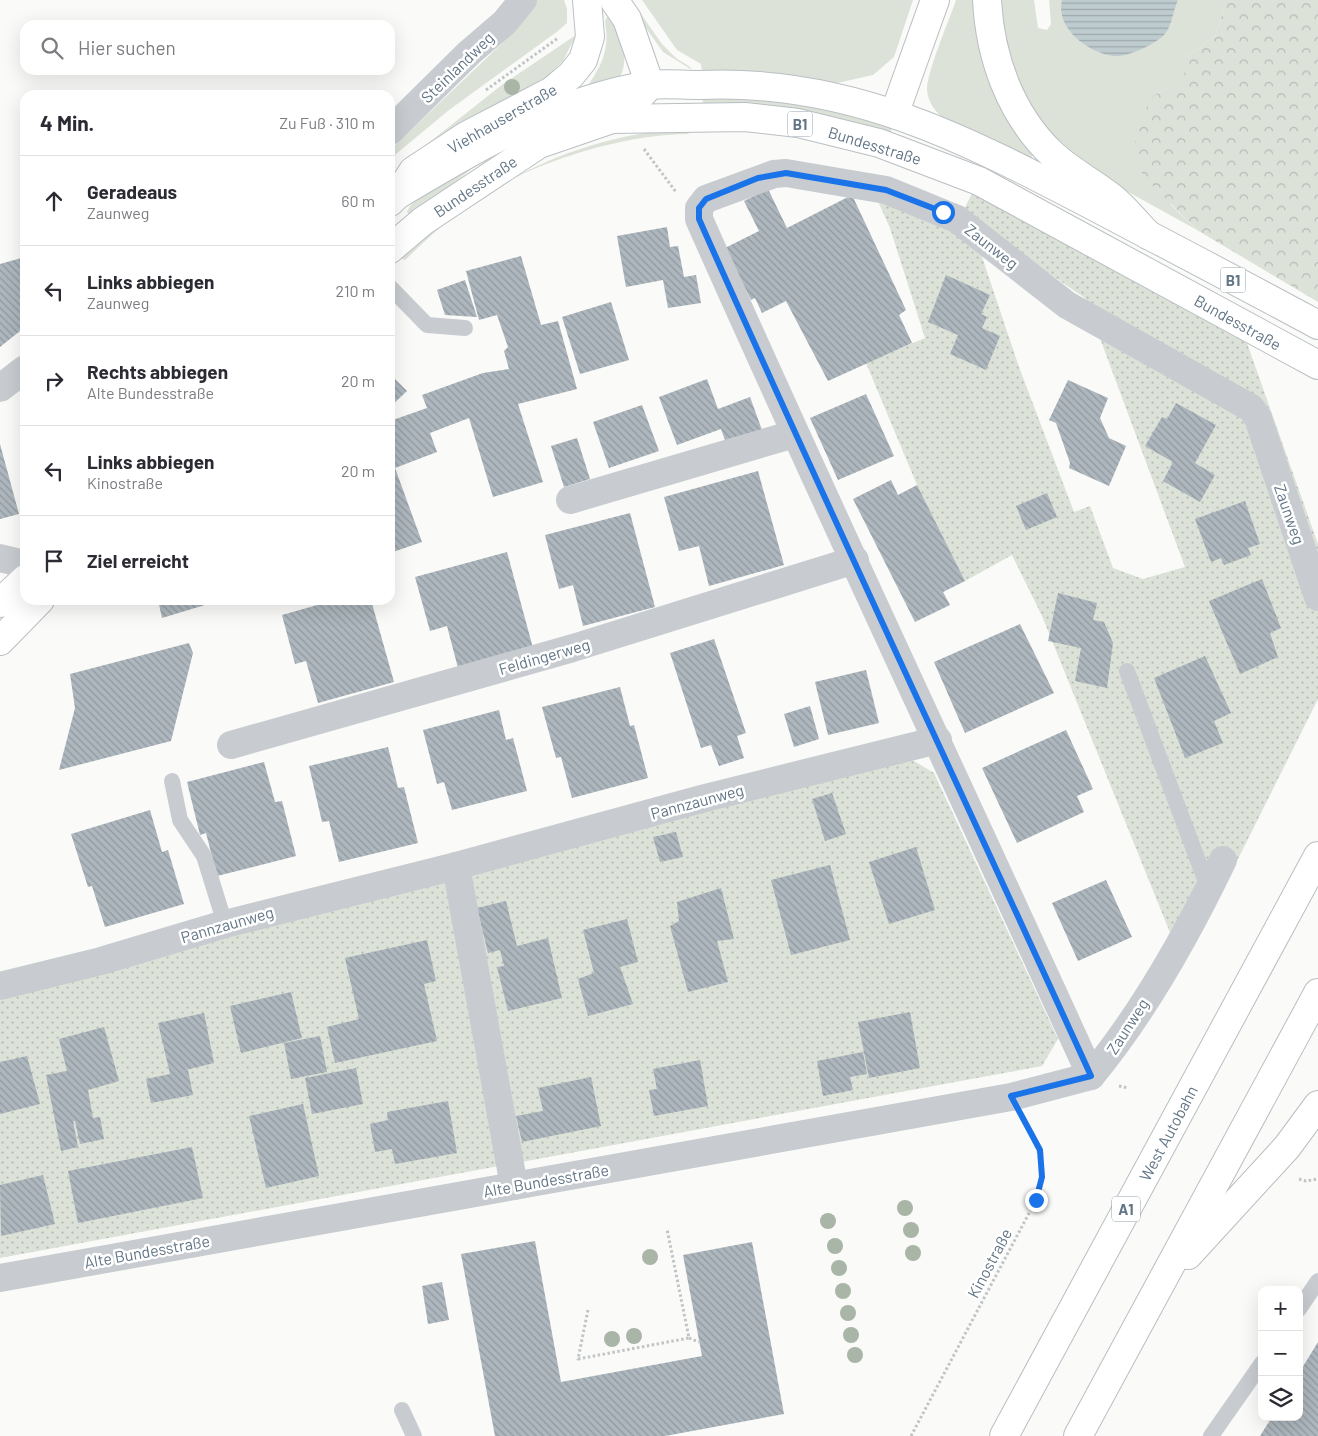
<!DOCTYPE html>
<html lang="de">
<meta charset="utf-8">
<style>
:root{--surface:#fff;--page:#f7f7f7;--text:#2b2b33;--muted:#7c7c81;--line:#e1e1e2}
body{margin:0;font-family:Barlow,sans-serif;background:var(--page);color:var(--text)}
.controls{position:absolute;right:15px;bottom:15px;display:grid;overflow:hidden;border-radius:10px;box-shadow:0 5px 20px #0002}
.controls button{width:45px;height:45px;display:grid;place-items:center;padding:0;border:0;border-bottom:1px solid var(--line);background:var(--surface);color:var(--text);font:25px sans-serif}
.stop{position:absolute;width:15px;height:15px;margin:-11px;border:4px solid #1a73e8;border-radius:50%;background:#fff}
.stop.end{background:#1a73e8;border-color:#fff;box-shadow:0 1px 5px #0008}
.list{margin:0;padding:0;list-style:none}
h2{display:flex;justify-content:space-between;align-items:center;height:65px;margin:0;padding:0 20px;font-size:21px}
h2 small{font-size:16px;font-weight:400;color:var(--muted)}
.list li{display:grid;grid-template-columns:32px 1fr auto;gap:15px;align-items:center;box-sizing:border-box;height:90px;padding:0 20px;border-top:1px solid var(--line)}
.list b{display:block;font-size:19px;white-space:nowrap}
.list p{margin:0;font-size:16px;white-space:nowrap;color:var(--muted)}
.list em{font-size:16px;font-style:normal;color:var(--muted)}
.icon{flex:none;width:28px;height:28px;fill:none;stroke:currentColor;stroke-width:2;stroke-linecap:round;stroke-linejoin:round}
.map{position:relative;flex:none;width:1318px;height:1436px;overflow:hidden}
.search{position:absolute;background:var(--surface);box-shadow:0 5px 20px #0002;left:20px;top:20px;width:375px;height:55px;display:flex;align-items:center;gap:12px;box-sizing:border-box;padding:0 18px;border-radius:15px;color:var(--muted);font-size:19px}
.panel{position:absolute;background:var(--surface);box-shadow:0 5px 20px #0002;left:20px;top:90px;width:375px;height:515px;border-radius:15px}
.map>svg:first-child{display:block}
.grass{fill:#dce2d8}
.forest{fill:url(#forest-crowns)}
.garden{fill:url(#garden-dots)}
.water{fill:url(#water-rules)}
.building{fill:url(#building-back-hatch)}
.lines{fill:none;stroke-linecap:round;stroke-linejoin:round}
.secondary-casing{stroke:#b9bfc4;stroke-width:30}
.primary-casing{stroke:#babfc3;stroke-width:30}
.highway-casing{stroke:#babec1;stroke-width:30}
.path{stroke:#c1c4c6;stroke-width:3;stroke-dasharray:2.5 2.5;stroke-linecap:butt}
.lane{stroke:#c8ccd0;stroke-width:16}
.street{stroke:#c8ccd0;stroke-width:28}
.secondary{stroke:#fff;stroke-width:28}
.primary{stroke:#fff;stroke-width:28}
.highway{stroke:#fff;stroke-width:28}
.tree{fill:#a9b5a6}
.route{stroke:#1a73e8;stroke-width:6}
.labels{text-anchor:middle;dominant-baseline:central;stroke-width:5;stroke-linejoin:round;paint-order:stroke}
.shield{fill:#fff;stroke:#919eaa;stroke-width:1}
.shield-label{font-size:15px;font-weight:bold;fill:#627585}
.street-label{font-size:16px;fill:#627585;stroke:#fff}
</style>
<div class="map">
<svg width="1318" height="1436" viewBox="0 0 1318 1436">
<defs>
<pattern id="forest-crowns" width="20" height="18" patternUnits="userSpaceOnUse" patternTransform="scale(1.25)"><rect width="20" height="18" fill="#dce2d8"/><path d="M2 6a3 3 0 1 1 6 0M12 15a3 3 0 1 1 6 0" fill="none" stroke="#b6bcb5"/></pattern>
<pattern id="garden-dots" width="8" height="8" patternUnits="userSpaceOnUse" patternTransform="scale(1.25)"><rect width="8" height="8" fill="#dce2d8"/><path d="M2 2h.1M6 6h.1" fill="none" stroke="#b6bcb5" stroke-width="1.8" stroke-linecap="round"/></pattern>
<pattern id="water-rules" width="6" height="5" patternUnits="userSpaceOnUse" patternTransform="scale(1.25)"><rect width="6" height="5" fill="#becbcf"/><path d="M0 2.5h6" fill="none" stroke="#9ea9ae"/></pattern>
<pattern id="building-back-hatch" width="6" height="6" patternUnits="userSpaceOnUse" patternTransform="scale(1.25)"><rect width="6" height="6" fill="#adb7bd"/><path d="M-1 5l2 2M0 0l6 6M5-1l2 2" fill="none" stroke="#90999f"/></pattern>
</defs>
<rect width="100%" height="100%" fill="#fafaf8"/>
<!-- grass -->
<g class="grass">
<path d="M536,0h28l3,9v14l-9,8 -109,79 -59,49v-9l126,-120z"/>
<path d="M626,0h5l31,44 14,14 14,9 2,3 -29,-18z"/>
<path d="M642,0h271l-19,57 -21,18 -36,8 -135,-11 -1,-8 -24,-14z"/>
<path d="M956,0h18c1,62 22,106 59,154l-1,3 -3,1 -81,-37c-11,-6 -20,-18 -21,-31 -1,-16 23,-72 29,-90z"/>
<path d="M999,0h35l4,28 9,2 4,-6 -2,-24h175v9l-9,27 -30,22v23l-31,14 17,110 26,25 -103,-57 -46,-40 -15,-21 -24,-50z"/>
<path d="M609,17c13,16 22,46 9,63l-31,7c15,-22 23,-38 18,-65l1,-4z"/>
<path d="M576,35l-13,26 -30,29 -108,59 1,-4 77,-61z"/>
<path d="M702,94l67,2 123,26 -1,12 -188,-28z"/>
<path d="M687,128l5,2 -4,4c-68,0 -168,32 -223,73 -21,16 -41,35 -60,53l-4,-2c1,-16 26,-27 37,-35 84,-55 148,-87 249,-95z"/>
<path d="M478,164l-67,52 -4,-4c8,-20 51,-41 71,-48z"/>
</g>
<!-- forest -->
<path class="forest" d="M1224,0h94v302l-121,-72 -54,-54 -8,-22v-28l19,-31 30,-14 1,-23 30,-22 9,-27z"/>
<!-- garden -->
<g class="garden">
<path d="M972,193l275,150 71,201v155l-84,168 -61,73 -131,-324 -30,-61 -47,26 -48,-96 -51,-122 59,-25 -35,-110 -14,-31 101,45 42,125 55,145 16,-6 23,62 30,11 42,-12 -100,-269 -123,-84z"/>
<path d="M909,758l25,15 124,266 -16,27 -1042,192v-261z"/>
</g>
<!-- water -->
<path class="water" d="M1062,0h116c-5,10 -6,28 -15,36 -10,9 -35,21 -49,20 -26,-3 -59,-28 -52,-56z"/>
<!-- building -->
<g class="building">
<path d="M768,189l19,39 65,-33 54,115 -7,5 13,28 -84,38 -42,-80 -24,12 -7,-15 -4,2 -26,-52 34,-17 -15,-30z"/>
<path d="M667,227l3,20 8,-1 6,31 12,-2 5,28 -33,5 -5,-28 -37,7 -9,-51z"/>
<path d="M521,256l20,69 17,-4 19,68 -59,15 25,78 -50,15 -24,-79 -39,15 7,19 -42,16 27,74 -29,10 -3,-9v-122l37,-13 -5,-13 61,-22 26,-4 -5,-18 4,-4 -11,-32 -18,5 -13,-49z"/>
<path d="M25,257v70l-25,20v-83z"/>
<path d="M946,275l44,20 -9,19 6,3 -5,11 18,8 -14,34 -36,-16 8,-19 -30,-13z"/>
<path d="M465,280l12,37 -32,-2 -8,-25z"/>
<path d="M611,302l18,58 -49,14 -18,-57z"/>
<path d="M390,374l17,17 -17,16z"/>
<path d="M707,379l11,30 32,-12 12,33 -36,13 -5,-14 -44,16 -18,-48z"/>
<path d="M1068,380l40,18 -8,20 9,20 17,8 -17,40 -40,-18 1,-5 -14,-40 -7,-3z"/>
<path d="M866,394l28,62 -56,24 -28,-62z"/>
<path d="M1176,403l40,22 -21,38 20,12 -15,27 -37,-21 10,-19 -28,-16 17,-29 5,2z"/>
<path d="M642,405l17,46 -50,17 -16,-46z"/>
<path d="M577,438l13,41 -26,8 -13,-41z"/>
<path d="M0,444l19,70 -19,5z"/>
<path d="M758,471l26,94 -75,21 -10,-40 -20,5 -15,-54z"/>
<path d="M891,480l7,15 19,-10 48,96 -22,11 7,13 -35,17 -62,-123z"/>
<path d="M1047,493l10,24 -31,13 -10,-24z"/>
<path d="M1245,501l15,43 -12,4 3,7 -27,10 -3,-7 -10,4 -16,-43z"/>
<path d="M630,513l25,94 -72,19 -10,-41 -14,4 -14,-54z"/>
<path d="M507,552l26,96 -75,20 -11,-42 -17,5 -15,-54z"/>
<path d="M1262,579l19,49 -11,5 8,24 -38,17 -31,-73z"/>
<path d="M1058,593l39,10 -4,17 11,2 9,21 -6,45 -32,-7 6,-33 -33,-7z"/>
<path d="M158,600h71l-6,5 -5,-4 -56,17z"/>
<path d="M335,600h36l23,82 -76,21 -12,-42 -11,3 -13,-49z"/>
<path d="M1020,624l34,69 -89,40 -31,-71z"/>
<path d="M714,639l32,94 -9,3 7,22 -25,8 -8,-21 -10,3 -31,-95z"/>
<path d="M189,643l4,10 -22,88 -112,29 16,-62 -5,-34z"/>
<path d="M1205,656l26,57 -17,8 9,22 -38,15 -31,-80z"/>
<path d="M866,670l13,53 -51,12 -13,-53z"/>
<path d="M620,687l10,39 4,-1 14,53 -76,20 -11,-41 -5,1 -14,-51z"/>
<path d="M810,706l9,33 -25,8 -10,-33z"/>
<path d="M499,710l7,30 7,-2 14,53 -75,19 -8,-28 -7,2 -14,-54z"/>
<path d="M1066,730l27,59 -16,7 7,16 -67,31 -35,-75z"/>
<path d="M388,747l10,41 6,-1 14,56 -79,19 -10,-41 -7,1 -13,-56z"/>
<path d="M264,762l11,40 7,-1 14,55 -79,20 -11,-43 -6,2 -13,-53z"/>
<path d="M832,793l14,41 -21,7 -13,-42z"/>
<path d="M150,810l12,42 6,-2 16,54 -79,23 -13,-41 -4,1 -17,-53z"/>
<path d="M676,832l7,25 -23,5 -7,-25z"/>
<path d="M916,847l19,63 -46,14 -20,-62z"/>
<path d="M830,865l20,75 -59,15 -20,-75z"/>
<path d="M1106,880l26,57 -54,24 -26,-58z"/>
<path d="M721,888l13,51 -17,2 11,41 -40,10 -18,-66 9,-5 -2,-19z"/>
<path d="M506,901l11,45 31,-8 14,60 -54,13 -11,-44 7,-1 -4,-16 -12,3 -11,-45z"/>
<path d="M627,919l11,43 -18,5 13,37 -45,12 -10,-37 16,-6 -11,-43z"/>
<path d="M427,940l9,41 -12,3 13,57 -102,22 -8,-36 32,-8 -14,-61z"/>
<path d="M291,992l11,46 -61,15 -11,-47z"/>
<path d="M910,1012l10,56 -51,10 -11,-56z"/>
<path d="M204,1013l10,50 -32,8 6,-1 5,25 -42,8 -5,-24 24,-5 -12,-51z"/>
<path d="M104,1027l15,54 -31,9 5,28 7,-1 4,22 -24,5 -5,-23h-2l5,26 -17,4 -15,-76 21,-4 -8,-32z"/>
<path d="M320,1036l7,36 -36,7 -7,-36z"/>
<path d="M863,1052l4,22 -17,3 3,13 -30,6 -6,-35z"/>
<path d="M27,1056l13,48 -40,10v-52z"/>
<path d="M700,1060l8,46 -54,10 -5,-26 8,-1 -4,-20z"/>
<path d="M356,1068l7,36 -51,10 -7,-36z"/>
<path d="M591,1077l10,49 -79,16 -6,-26 27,-5 -5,-23z"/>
<path d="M448,1101l9,52 -62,11 -3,-15 -17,3 -5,-28 18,-4 -1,-8z"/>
<path d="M303,1104l16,72 -53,12 -17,-72z"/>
<path d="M192,1147l11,51 -125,25 -10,-52z"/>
<path d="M43,1175l12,49 -54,12 -1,-51z"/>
<path d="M535,1241l26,141 141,-26 -19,-101 69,-13 32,172 -119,22h-170l-34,-182z"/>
<path d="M442,1282l7,38 -21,4 -6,-38z"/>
<path d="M1318,1342v94h-58l12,-19h27v-44z"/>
</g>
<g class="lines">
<defs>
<g id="secondary">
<path d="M612,119l21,-15 17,-19 -23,-66 -13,-19"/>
<path d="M406,182l7,-11 53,-35 86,-45 19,-16 12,-15 7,-23 -3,-37"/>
</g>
<g id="primary">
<path d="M390,202l7,-7c79,-47 159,-95 252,-110 16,-2 33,0 50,0 153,-7 270,56 402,125 72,38 145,76 217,115"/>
<path d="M390,249l33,-28 116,-77 73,-25 133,-2 53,6 81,20 100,38 339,184"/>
<path d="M0,603l25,-24"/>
<path d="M0,641l40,-41"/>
</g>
<g id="highway">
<path d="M987,0c3,57 23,114 65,154 18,17 40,28 59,43 13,10 25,25 37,38"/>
<path d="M895,112l40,-112"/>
<path d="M1188,1255l99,-108 31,-42"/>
<path d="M1004,1436l314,-580"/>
<path d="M1078,1436l240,-443"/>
</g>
</defs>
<!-- secondary casing -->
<use href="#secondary" class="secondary-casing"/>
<!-- primary casing -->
<use href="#primary" class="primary-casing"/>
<!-- highway casing -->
<use href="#highway" class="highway-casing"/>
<!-- path -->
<g class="path">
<path d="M486,90l72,-52"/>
<path d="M644,149l32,43"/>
<path d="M1119,1086l9,2"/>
<path d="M1299,1179l7,2 12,-2"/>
<path d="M588,1310l-10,49 111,-21 -22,-109"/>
<path d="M689,1338l10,4"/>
<path d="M911,1436l125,-236c9,-35 6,-45 -11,-76"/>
</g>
<!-- lane -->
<g class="lane">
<path d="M390,287l37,38 38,3"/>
<path d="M1127,671l82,219"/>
<path d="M172,781l8,39 24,36 21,68"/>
<path d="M1299,1309l19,-28"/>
<path d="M402,1410l12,26"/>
<path d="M1211,1436l51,-73"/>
</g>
<!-- street -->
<g class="street">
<path d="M390,131l79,-78 36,-31 18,-22"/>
<path d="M0,388l25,-19"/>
<path d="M570,500l224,-66"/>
<path d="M0,558l25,6"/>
<path d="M231,745l342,-97 282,-88"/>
<path d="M1223,860c-36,75 -79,152 -132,216 -130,-286 -265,-570 -392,-857v-11l7,-9 68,-25 12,-1 100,17 71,29 110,86 184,103 7,10 60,179"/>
<path d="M456,866l58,320"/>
<path d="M0,986l101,-25 124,-37 231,-58 249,-68 233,-58"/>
<path d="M0,1278l1011,-181 80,-21"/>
</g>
<!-- secondary -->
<use href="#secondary" class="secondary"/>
<!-- primary -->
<use href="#primary" class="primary"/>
<!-- highway -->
<use href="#highway" class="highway"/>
</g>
<!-- trees -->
<g class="tree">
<circle cx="512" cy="87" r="8"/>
<circle cx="905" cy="1208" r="8"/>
<circle cx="828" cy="1221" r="8"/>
<circle cx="911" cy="1230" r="8"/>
<circle cx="835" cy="1246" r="8"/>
<circle cx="913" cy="1253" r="8"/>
<circle cx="650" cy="1257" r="8"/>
<circle cx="839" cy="1268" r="8"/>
<circle cx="843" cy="1291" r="8"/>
<circle cx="848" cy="1313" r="8"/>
<circle cx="851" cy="1335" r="8"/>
<circle cx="634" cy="1336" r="8"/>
<circle cx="612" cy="1339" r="8"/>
<circle cx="855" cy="1355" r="8"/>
</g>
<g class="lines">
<!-- route -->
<path class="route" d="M943,212l-57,-22 -100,-17 -28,5 -52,21 -7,9v11c127,287 262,571 392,857l-80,20 29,54 2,27 -6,23"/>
</g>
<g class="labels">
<!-- shield labels -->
<g class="shield">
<rect x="787.5" y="111.5" width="25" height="25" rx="4"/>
<rect x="1220.5" y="267.5" width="25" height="25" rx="4"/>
<rect x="1112" y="1196.5" width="28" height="25" rx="4"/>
</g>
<g class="shield-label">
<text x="800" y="124">B1</text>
<text x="1233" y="280">B1</text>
<text x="1126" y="1209">A1</text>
</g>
<!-- street labels -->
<g class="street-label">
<text transform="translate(457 67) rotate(-44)">Steinlandweg</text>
<text transform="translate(502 118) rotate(-30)">Viehhauserstraße</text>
<text transform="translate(875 145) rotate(17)">Bundesstraße</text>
<text transform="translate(475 186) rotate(-34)">Bundesstraße</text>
<text transform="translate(992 246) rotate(38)">Zaunweg</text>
<text transform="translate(1238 322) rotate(29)">Bundesstraße</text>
<text transform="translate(1290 514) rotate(71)">Zaunweg</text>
<text transform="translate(544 656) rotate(-16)">Feldingerweg</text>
<text transform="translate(697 801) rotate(-15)">Pannzaunweg</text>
<text transform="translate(227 924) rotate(-16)">Pannzaunweg</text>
<text transform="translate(1127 1026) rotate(-57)">Zaunweg</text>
<text transform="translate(1168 1133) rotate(-62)">West Autobahn</text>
<text transform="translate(546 1180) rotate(-10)">Alte Bundesstraße</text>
<text transform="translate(147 1251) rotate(-10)">Alte Bundesstraße</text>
<text transform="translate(989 1263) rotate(-62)">Kinostraße</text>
</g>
</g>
</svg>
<div class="controls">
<button>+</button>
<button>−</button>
<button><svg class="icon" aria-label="layers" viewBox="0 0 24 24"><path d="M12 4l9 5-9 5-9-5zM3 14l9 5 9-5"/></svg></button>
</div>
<div class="stop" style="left:943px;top:212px"></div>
<div class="stop end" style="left:1036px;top:1200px"></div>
<div class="search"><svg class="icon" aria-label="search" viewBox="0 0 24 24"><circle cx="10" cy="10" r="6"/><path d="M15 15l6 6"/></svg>Hier suchen</div>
<section class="panel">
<h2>4 Min.<small>Zu Fuß · 310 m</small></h2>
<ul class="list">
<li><svg class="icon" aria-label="ahead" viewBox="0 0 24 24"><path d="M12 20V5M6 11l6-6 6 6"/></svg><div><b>Geradeaus</b><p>Zaunweg</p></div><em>60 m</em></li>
<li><svg class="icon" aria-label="left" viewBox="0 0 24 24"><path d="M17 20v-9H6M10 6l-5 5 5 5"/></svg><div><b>Links abbiegen</b><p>Zaunweg</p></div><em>210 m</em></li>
<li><svg class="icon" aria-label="right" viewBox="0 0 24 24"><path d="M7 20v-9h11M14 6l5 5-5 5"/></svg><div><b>Rechts abbiegen</b><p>Alte Bundesstraße</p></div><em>20 m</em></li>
<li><svg class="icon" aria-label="left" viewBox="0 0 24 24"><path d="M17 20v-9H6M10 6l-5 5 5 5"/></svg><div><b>Links abbiegen</b><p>Kinostraße</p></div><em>20 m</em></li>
<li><svg class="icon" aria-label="arrive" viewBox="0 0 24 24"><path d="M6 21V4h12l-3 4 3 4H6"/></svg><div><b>Ziel erreicht</b></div></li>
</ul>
</section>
</div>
